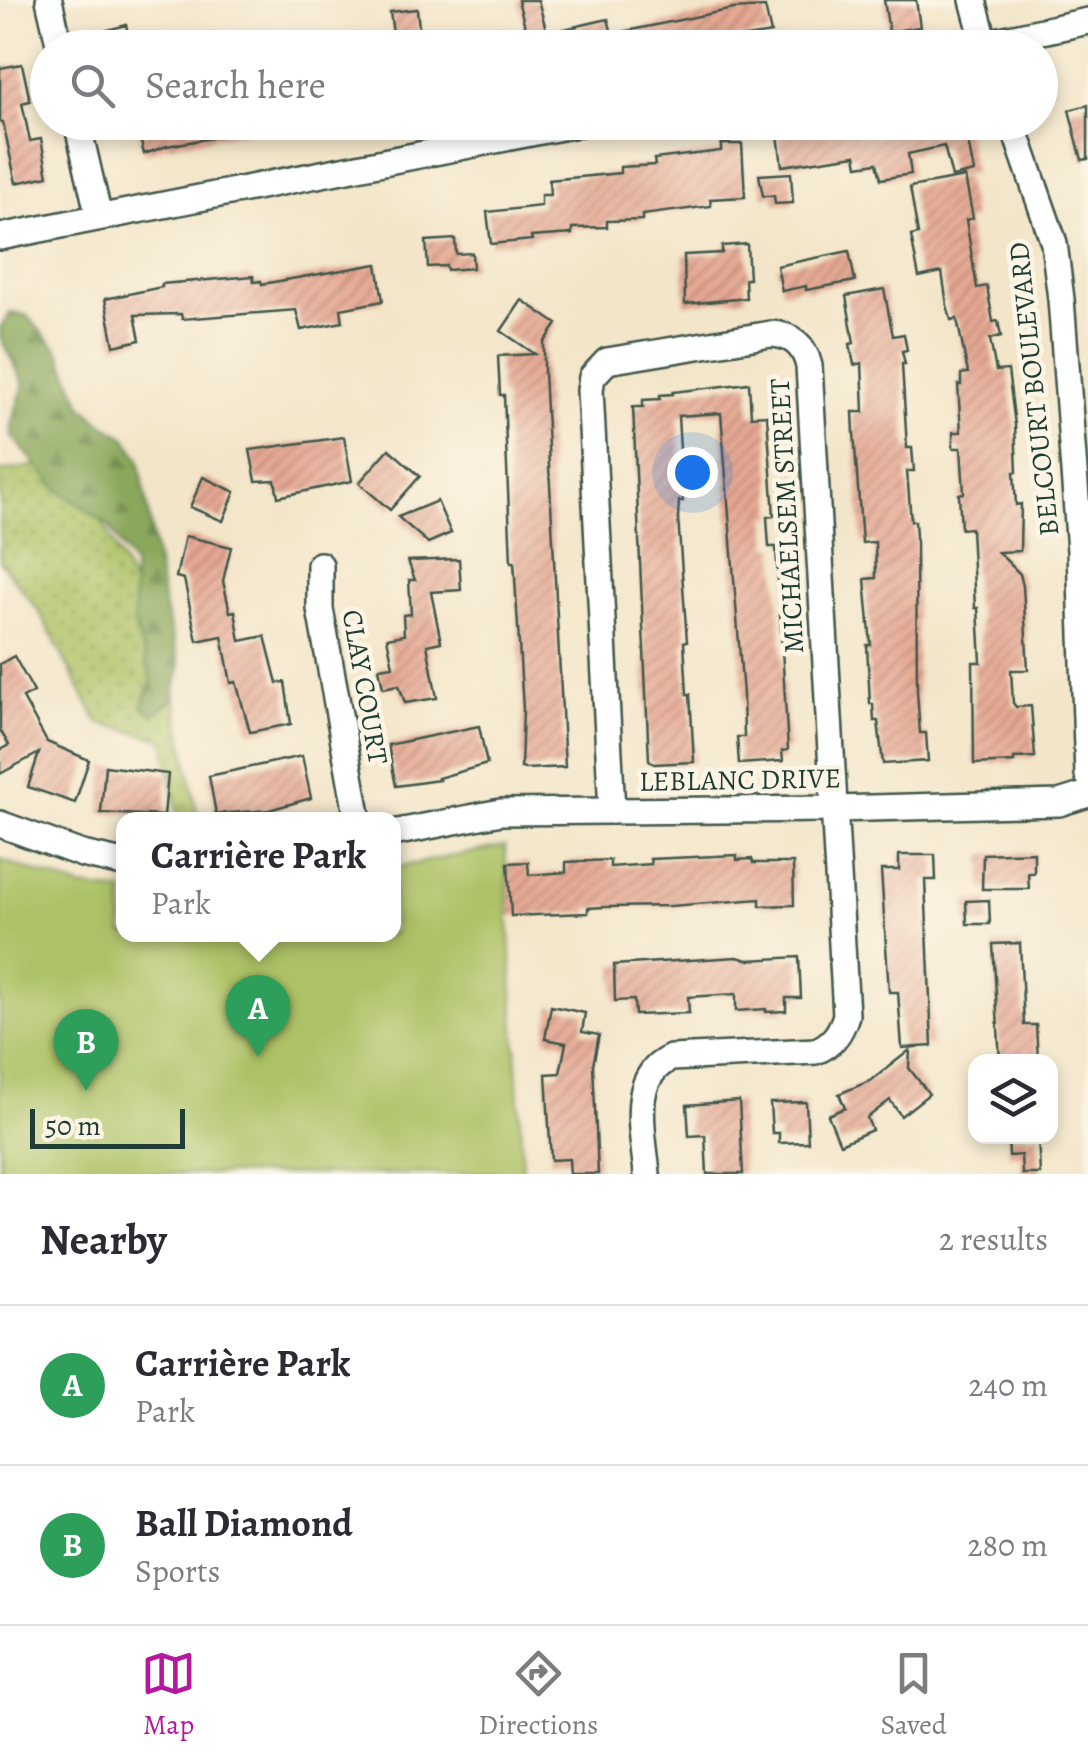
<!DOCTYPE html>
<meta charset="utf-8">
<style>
:root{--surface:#fff;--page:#f7f7f7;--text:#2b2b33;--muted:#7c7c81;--line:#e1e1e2;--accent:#b5179e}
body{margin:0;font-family:Alegreya,serif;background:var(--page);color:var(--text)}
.controls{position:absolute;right:30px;bottom:30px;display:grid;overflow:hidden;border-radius:20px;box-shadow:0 5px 15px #0003}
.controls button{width:90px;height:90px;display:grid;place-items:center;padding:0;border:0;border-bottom:2px solid var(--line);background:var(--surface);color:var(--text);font:50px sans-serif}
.scale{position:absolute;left:30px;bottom:25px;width:155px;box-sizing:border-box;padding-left:10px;border:5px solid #1f3d34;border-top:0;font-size:28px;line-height:35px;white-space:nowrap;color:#1f3d34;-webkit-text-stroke:8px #fcf5e5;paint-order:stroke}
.you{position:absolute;left:692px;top:472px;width:35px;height:35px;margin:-25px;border:8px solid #fff;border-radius:50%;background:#1a73e8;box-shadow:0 0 0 15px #1a73e833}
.badge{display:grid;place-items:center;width:65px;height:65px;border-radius:50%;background:var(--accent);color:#fff;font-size:32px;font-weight:700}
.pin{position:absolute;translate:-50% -82px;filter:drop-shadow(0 2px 5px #0008)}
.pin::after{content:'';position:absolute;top:52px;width:35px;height:30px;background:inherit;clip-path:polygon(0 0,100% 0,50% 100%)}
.popup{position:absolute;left:116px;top:812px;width:285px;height:130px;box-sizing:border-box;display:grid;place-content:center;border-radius:20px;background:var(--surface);filter:drop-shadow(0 2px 8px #0005);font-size:32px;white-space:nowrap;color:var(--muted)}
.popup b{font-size:38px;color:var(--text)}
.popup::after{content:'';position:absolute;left:50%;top:100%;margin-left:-20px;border:20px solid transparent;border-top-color:var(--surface)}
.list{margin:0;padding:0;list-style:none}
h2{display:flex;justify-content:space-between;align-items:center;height:130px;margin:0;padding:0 40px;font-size:42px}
h2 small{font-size:32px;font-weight:400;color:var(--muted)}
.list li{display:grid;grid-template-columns:65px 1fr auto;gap:30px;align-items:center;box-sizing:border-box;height:160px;padding:0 40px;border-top:2px solid var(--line)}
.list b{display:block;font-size:38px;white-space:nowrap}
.list p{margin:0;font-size:32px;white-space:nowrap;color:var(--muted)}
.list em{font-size:32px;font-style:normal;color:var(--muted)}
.icon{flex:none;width:55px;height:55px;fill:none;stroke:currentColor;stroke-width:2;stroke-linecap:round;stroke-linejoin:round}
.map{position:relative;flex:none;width:1088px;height:1174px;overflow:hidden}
.search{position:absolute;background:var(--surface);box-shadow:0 5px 15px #0003;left:30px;right:30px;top:30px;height:110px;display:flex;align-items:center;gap:25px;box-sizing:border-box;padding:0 35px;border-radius:55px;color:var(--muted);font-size:38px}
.sheet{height:450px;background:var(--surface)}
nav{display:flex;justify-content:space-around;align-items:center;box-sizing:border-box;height:140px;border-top:2px solid var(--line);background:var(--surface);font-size:28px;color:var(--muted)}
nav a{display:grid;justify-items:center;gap:5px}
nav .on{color:var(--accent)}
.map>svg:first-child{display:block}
.grass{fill:url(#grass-dots);stroke:#66804d;stroke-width:2.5}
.forest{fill:url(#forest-firs);stroke:#547248;stroke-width:2.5}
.green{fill:#adc266;stroke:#66804d;stroke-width:2.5}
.building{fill:url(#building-hatch)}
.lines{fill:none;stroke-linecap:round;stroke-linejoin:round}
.minor-casing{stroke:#3f564a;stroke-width:30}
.minor{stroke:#fff;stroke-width:25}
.labels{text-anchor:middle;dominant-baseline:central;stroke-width:9;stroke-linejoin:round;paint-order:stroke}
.street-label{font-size:28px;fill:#1f3d34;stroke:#fcf5e5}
</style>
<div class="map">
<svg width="1088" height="1174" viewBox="0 0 1088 1174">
<defs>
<pattern id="grass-dots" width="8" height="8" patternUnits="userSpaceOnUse" patternTransform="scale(2.5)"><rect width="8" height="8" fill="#adc266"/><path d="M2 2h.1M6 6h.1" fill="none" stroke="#8c9f55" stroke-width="1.8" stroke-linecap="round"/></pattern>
<pattern id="forest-firs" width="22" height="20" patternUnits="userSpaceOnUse" patternTransform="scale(2.5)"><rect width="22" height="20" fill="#8aa85b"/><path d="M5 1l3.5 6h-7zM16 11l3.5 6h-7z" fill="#708a4c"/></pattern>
<pattern id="building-hatch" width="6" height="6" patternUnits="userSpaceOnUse" patternTransform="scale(2.5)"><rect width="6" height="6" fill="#e6a893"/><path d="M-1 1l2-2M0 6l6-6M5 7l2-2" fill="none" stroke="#ba8a79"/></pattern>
</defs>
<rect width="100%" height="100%" fill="#fcf5e5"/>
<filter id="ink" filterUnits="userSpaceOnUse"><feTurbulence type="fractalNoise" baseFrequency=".01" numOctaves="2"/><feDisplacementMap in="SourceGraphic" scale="20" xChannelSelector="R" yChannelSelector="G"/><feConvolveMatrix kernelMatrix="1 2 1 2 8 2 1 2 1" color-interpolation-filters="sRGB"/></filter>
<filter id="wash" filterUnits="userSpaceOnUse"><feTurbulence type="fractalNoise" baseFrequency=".0048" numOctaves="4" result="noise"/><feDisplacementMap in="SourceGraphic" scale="40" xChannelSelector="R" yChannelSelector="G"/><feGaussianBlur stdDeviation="2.25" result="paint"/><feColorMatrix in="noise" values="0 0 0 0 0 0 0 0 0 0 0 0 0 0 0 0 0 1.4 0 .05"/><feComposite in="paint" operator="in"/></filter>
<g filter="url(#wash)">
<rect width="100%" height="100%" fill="#f3e5c9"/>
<!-- grass -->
<path class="grass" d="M71,459l95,191 32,169h-19l-15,-80 -66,-16 -58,-110 -40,-52v-89z"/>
<!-- forest -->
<path class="forest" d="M10,313l16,2 33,36 23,54 19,18 24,14 14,21 25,148 16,60 -8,35 -19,14 -11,-9 10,-25 -18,-58 -1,-58 -25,-40 -51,-36 -45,-53v-14l12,-38 -24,-47v-9z"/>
<!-- green -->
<path class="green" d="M505,846l18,328h-523v-314l80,27 43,5v42h270v-66z"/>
<g id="blocks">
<!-- building -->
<g class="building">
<path d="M518,0h20l9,33 61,-14 4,15 121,-25 32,-2 6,26 -95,15h-161l-1,-7 14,-3z"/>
<path d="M884,0h32l4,27 -31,5z"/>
<path d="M417,9l3,28 -26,3 -4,-28z"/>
<path d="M126,25l6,23h-56l-1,-9z"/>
<path d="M22,64l8,37 -8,2 8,38 11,-2 7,37 -32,7 -13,-61h-3v-54z"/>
<path d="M1088,105v54l-6,1 -13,-50z"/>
<path d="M136,122h109v10l-78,14 -23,8z"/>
<path d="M841,122h123l10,50 -22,5 -8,-31 -36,8 3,20 -30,5 -4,-16 -19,3 -2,-11 -74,11 -4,-31 63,-9z"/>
<path d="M721,144h21l3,53 -35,2 1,7 -69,9v5l-35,1v6l-35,1v6l-41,3 1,3 -41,4 -4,-32 54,-6v-11h9l-1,-15 71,-7v-6l35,-2 -1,-6 67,-8z"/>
<path d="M791,173l2,30 -18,1 -1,-8h-11l-4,-21z"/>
<path d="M965,177l8,41 -7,2 11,68 10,-2 6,36 5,-1 3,15 -11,3 6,32 12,-1 7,55 2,47h-3l2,33 5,-1 -1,47 -22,1 22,22 3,12 5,84h-17l2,33 3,4 15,-1 4,51 -21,1v4l-40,2 -1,-102h8l-3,-54h-3l-4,-80 -10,1 -2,-35 5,-1 -3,-45h-8v-16h8l-3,-47h3v-11l7,-1 -11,-54 -6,1 -4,-15 -5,-33 -23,5 -8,-41 7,-2 -8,-47z"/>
<path d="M455,239l1,15 16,-1 1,15 -26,2 -1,-4 -18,1 -2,-26z"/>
<path d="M747,244l2,35h-4l1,19 -61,6 -1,-49 38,-2v-7z"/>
<path d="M849,251l6,30 -49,9v-4l-24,5 -5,-25z"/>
<path d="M377,264l6,37 -42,8 2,13 -42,8 -5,-20 -114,9 -1,-5 -46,1 5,25 -26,6 -9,-47 57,-12v-3l91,-8 1,6 7,-1 1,3z"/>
<path d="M884,289l9,47 11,-2 3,16 -5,1 3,13h-3l5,84h5l2,23h-7l4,50h4l1,16 1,154 3,42h6l2,28 -45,3 -5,-43h-4l-1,-17h-3l-3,-59h4l-6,-66 11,-1 -1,-36 -13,1 -8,-110 -1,-21h11l-2,-49 -8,2 -4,-21 4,-1 -8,-47z"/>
<path d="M522,300l35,24 -13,19v29l21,395 -40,2 -4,-1 2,-59 -9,-147h-3l-7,-167h-4l-2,-39 37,-2 -34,-23z"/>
<path d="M749,383l2,33 16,-1 7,101 -7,1 2,30h7l12,203 -6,1 1,10 -44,3 -2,-27h7l-1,-42 -22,-282 -43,3 5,85h-4l-1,16 9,124 -3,1 3,52h3l4,68 -40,2 -5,-4 -16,-353h10v-7l17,-1v-4l13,-1v-2z"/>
<path d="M344,437l8,44 -74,16 -3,-17 -19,1 -6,-31z"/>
<path d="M389,449l31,27 -30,34 -31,-27z"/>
<path d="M203,477l32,15 -12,29 -33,-14z"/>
<path d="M437,501l14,32 -23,10 -30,-26z"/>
<path d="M185,536l46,11 -8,34 7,31 5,-1 5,30 25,-5 12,47 8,-1 6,42 -41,8 -14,-50 -5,1 -9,-47 -25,5 -13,-62 -8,-2z"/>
<path d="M459,559l2,31 -30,2 10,50 -14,3 10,53 -32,5 -6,-18 -16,3 -4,-20 14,-2 -6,-28 17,-3 -1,-20 8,-1 -2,-34h6l-7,-19z"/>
<path d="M14,656l20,36 -11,6 24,44 42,18 -14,43 -47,-16 11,-34 -39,21v-24l9,-5 -9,-15v-66z"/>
<path d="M479,726l8,38 -49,14 1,2 -43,6 -8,-41z"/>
<path d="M302,756l9,42 -42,12 -53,4 -7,-38z"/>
<path d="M105,766l63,8 -4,42 -63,-3z"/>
<path d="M1034,852v21h-6l1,16h-47l1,-35z"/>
<path d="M737,855v5l15,-1 1,4h40l1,42 -34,1v-7l-90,7 -65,1 -17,1v5l-77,3 -3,-53 20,-1 1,13 37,-3v-10l44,-2v7l41,-3 -1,-5z"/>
<path d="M899,855h36l1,25h-11l7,166 -30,2 -4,-56h-9l-8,-122h18z"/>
<path d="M989,900l1,24h-23l-1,-23z"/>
<path d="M1020,943l4,82h12l2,35 -38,2 -7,-118z"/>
<path d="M737,957l11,3 51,-3 2,41h-15v13l-20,1v-3l-30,2v-17l-48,3 1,16 -54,2 -1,-15 -19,1 -1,-36z"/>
<path d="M551,1006l34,7 -3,19 17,3 -6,30 5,109h-28l-1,-15 -18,1 -5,-86 14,-1 6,-30 -21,-4z"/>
<path d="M910,1050l-1,18 20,26 -28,22 -11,-16 -23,18 5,12 -32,14 -12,-29 17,-7 -6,-14 33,-14z"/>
<path d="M739,1101l4,73h-36l-2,-39 -16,1 -2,-31z"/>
<path d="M806,1102l2,40 -29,1v-10h-7l-2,-30z"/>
<path d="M1008,1136h30l2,38h-18l-1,-19 -12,1z"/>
</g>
</g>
</g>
<g filter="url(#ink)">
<use href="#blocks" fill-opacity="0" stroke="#3f564a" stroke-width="2.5"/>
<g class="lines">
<defs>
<g id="minor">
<path d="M49,0l11,48"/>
<path d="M973,0l13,48"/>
<path d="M964,48l124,-27"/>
<path d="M77,122l22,95"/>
<path d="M1012,122l42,121 7,56 19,252 8,224"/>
<path d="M0,237l587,-115"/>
<path d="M320,565v44l38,211"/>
<path d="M612,811l-22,-421 2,-13 15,-16 164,-27c21,1 33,11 38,32l37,649c-5,17 -13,29 -30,36l-145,7c-44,19 -27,77 -24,116"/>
<path d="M0,824l82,30 41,9"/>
<path d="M393,833l108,-21 333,-3 225,-6 29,-9"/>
</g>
</defs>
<!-- minor casing -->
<use href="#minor" class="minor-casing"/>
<!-- minor -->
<use href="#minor" class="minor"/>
</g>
</g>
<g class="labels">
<!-- street labels -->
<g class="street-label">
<text transform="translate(1034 389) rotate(-96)">BELCOURT BOULEVARD</text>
<text transform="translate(787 516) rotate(-93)">MICHAELSEM STREET</text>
<text transform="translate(365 687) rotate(80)">CLAY COURT</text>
<text transform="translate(740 780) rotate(-1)">LEBLANC DRIVE</text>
</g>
</g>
</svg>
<div class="controls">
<button><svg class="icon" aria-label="layers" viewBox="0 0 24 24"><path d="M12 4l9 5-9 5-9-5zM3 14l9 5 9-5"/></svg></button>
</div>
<div class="scale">50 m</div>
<div class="you"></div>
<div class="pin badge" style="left:258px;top:1057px;background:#2e9e5b">A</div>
<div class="popup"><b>Carrière Park</b>Park</div>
<div class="pin badge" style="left:86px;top:1091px;background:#2e9e5b">B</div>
<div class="search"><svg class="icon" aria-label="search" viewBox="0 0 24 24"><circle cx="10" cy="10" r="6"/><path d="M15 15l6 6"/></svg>Search here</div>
</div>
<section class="sheet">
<h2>Nearby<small>2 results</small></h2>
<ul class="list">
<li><span class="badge" style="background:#2e9e5b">A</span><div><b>Carrière Park</b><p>Park</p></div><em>240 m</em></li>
<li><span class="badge" style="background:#2e9e5b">B</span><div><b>Ball Diamond</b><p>Sports</p></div><em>280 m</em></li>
</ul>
</section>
<nav>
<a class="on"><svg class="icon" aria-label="map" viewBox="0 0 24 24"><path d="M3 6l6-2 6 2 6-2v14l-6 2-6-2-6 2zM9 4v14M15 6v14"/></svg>Map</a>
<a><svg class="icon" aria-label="directions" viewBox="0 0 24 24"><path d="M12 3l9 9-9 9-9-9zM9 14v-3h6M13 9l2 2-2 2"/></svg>Directions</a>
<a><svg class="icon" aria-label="saved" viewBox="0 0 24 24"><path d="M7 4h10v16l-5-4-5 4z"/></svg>Saved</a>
</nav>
